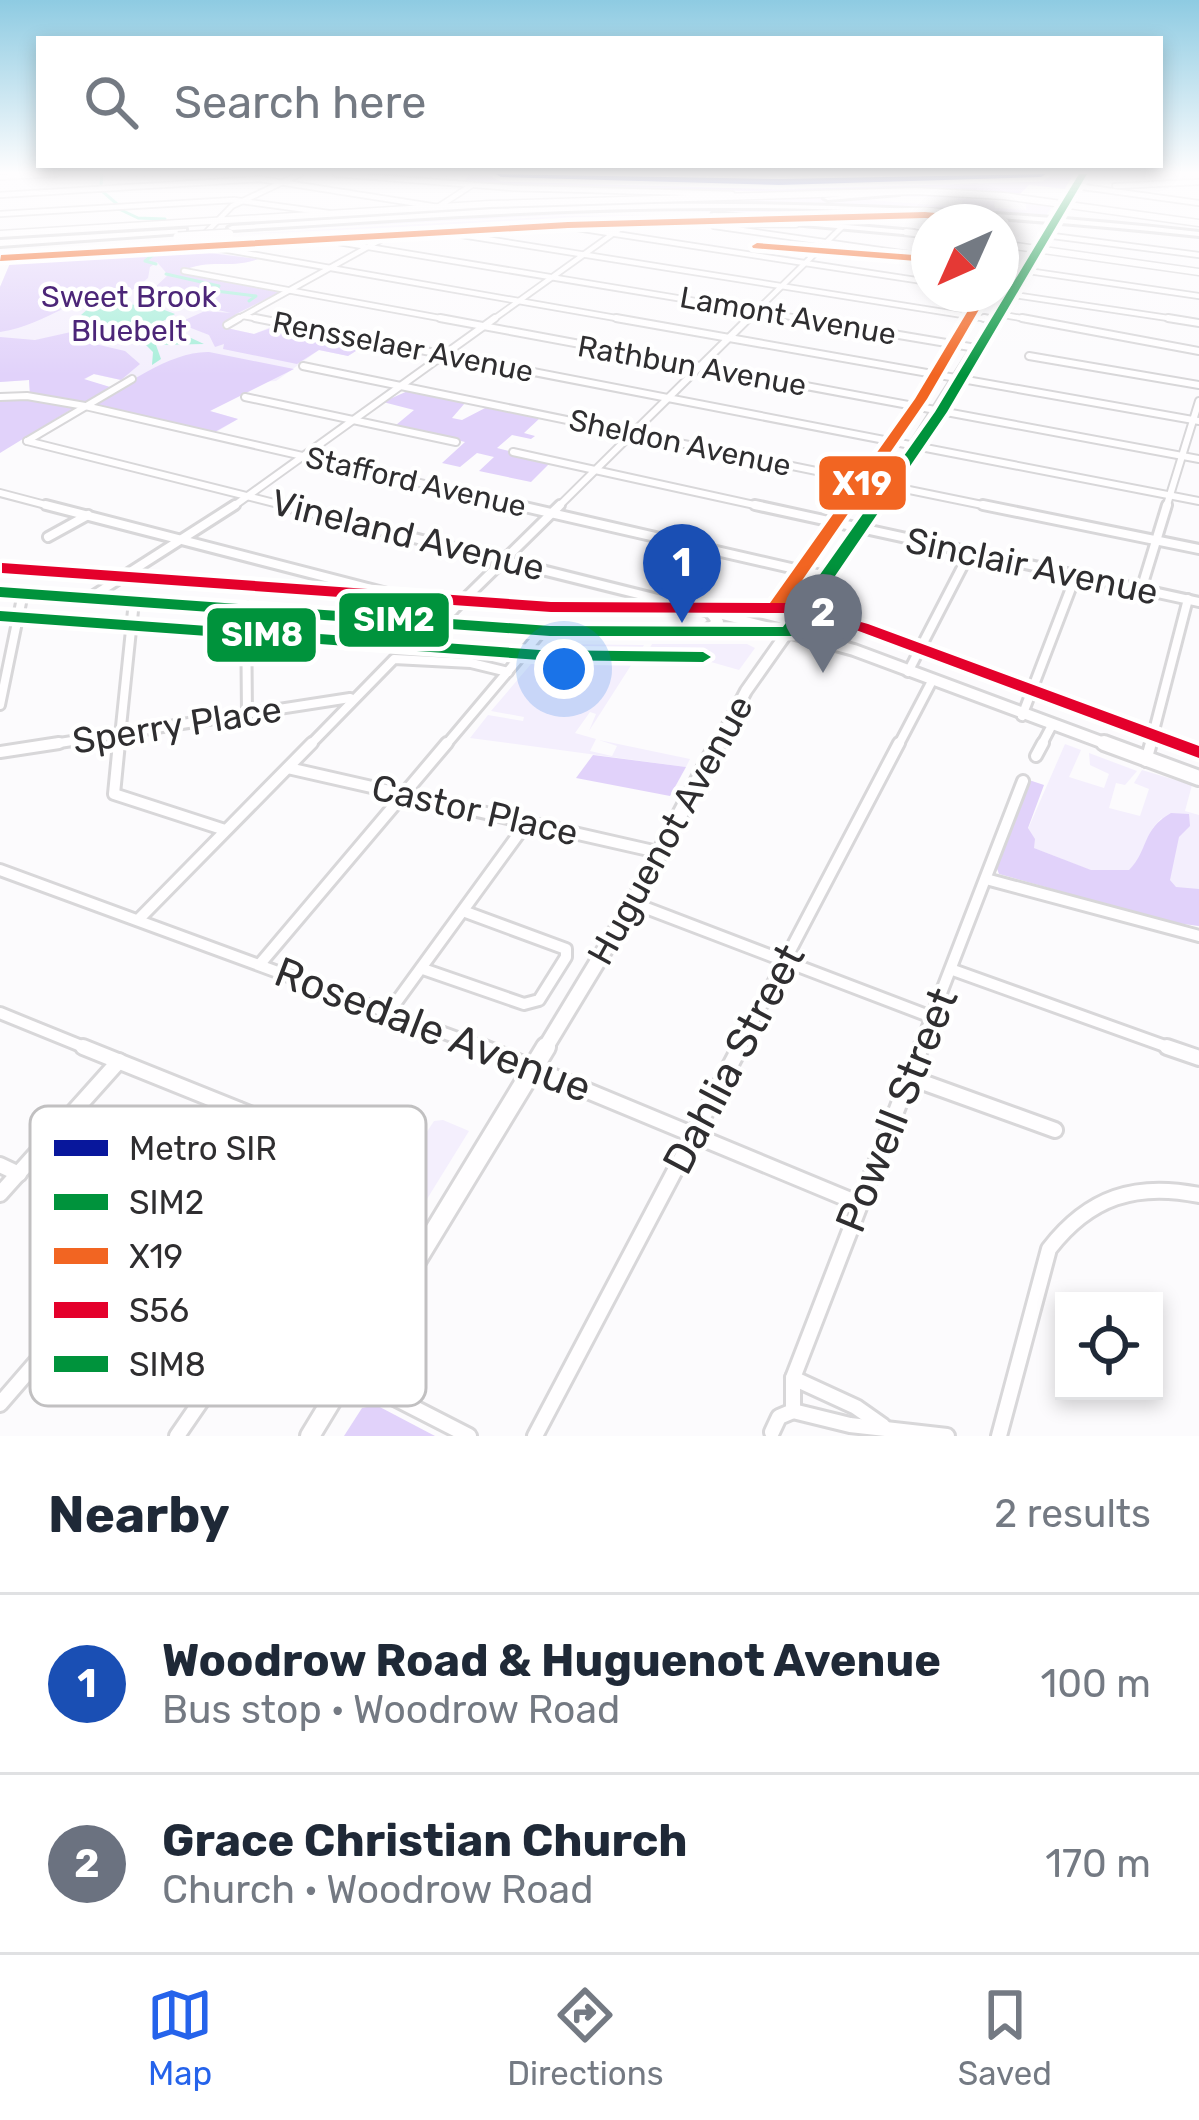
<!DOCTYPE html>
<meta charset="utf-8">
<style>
:root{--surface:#fff;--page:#f6f6f7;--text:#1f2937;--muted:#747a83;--line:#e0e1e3;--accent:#2563eb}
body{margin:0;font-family:Rubik,sans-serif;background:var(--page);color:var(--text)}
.controls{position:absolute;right:36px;bottom:36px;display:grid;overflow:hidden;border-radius:0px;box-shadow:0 6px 18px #0003}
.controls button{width:108px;height:108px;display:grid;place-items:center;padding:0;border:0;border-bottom:3px solid var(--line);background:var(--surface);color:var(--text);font:60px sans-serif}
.compass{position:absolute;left:911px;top:204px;width:108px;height:108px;border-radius:50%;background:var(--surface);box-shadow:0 6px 18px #0003;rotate:225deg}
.you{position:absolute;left:564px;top:669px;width:42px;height:42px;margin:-30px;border:9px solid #fff;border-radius:50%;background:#1a73e8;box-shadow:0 0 0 18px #1a73e833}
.badge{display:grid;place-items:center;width:78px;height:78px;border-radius:50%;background:var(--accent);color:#fff;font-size:39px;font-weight:700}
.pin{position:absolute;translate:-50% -99px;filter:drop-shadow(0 3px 6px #0008)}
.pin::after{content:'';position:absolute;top:63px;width:42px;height:36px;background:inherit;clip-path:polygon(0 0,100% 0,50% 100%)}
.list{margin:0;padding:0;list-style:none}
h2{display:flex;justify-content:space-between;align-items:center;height:156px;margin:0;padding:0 48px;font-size:51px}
h2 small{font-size:39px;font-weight:400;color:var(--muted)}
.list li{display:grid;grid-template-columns:78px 1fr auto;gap:36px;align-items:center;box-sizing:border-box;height:180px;padding:0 48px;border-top:3px solid var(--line)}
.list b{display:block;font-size:45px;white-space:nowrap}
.list p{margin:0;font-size:39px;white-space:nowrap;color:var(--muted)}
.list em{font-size:39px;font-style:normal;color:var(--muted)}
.icon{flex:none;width:66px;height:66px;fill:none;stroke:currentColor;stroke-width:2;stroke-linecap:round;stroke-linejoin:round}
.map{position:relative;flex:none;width:1199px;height:1436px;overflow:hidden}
.search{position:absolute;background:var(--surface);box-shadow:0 6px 18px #0003;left:36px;right:36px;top:36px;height:132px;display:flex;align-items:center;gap:30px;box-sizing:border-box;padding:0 42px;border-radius:0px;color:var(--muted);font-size:45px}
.sheet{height:516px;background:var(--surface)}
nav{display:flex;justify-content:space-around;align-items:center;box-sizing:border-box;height:168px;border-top:3px solid var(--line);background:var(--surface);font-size:33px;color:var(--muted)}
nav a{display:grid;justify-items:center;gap:6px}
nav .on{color:var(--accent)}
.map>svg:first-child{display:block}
.green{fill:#f4effd}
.forest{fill:#e1d2fa}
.water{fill:#a8eeda}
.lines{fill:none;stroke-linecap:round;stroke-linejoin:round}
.stream{stroke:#a8eeda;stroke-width:3}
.street-far4-casing{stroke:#d8d7d9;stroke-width:8}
.street-far3-casing{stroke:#d8d7d9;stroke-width:10}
.street-far2-casing{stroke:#d8d7d9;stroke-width:14}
.street-far1-casing{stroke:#d8d7d9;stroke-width:16}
.street-casing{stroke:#d8d7d9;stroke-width:20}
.secondary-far4-casing{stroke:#d8d7d9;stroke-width:9}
.secondary-far3-casing{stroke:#d8d7d9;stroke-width:14}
.secondary-far2-casing{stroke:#d8d7d9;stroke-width:16}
.secondary-far1-casing{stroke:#d8d7d9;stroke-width:20}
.secondary-casing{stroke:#d8d7d9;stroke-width:24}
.highway-casing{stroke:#d8d7d9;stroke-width:6}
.street-far4{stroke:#fffeff;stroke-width:4.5}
.street-far3{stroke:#fffeff;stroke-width:6}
.street-far2{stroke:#fffeff;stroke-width:8}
.street-far1{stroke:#fffeff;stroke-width:10}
.street{stroke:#fffeff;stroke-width:14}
.secondary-far4{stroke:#fffeff;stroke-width:6}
.secondary-far3{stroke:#fffeff;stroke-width:9}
.secondary-far2{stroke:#fffeff;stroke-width:10}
.secondary-far1{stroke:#fffeff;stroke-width:14}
.secondary{stroke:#fffeff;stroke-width:18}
.highway{fill:#fffeff;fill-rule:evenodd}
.secondary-bridge-casing{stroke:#d8d7d9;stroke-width:9;stroke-linecap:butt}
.highway-bridge-casing{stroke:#d8d7d9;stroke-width:12;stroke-linecap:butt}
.secondary-bridge{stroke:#fffeff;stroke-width:6}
.highway-bridge{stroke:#fffeff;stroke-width:9}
.bus-1-casing{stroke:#fff;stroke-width:9}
.bus-2-casing{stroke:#fff;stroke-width:9}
.bus-3-casing{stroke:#fff;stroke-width:9}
.bus-4-casing{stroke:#fff;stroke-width:9}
.bus-1{fill:#00933c;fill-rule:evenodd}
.bus-2{fill:#f26522;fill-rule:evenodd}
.bus-3{fill:#e4002b;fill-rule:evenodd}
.bus-4{fill:#00933c;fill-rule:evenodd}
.metro-1-casing{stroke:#fff;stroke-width:9}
.metro-1{fill:#08179c;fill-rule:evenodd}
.labels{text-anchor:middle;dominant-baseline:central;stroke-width:9;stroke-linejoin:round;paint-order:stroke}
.far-park-label{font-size:30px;fill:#4c2678;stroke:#fff}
.far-street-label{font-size:30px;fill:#2f2e30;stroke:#fff}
.street-label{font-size:36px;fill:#2f2e30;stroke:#fff}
.near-street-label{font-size:42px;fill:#2f2e30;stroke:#fff}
.key{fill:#fff;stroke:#c1c0c1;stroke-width:3}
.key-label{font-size:33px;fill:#2f2e30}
.line-badge{stroke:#fff;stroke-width:4.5}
.badge-label{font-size:33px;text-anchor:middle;font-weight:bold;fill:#fff}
</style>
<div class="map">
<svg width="1199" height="1436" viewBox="0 0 1199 1436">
<rect width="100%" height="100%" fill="#fcfbfd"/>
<!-- green -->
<g class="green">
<path d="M914,193l103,6 -145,-3 -2,4 88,7 6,-5 -7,-2 1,-2 36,3 5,1h-5l1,6 31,2v-9l27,4 -8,12 -366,-17 -453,22 305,-18z"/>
<path d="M661,206l171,2 212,12 -3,4 -202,-11 -199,-2 -424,22 240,-19z"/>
<path d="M760,214l201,8h-128l96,11c-238,-26 -477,-5 -717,10l312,-22 -299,14 338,-19z"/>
<path d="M200,248l59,11c-29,10 -51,-2 -78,13l99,20 -58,35 32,7 21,-9 92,19 -19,12 -29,-6 -43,31c-22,0 -47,18 -66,30l28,8 -20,12 -82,-53 -15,2 -28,-6 -9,6 26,7 -25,15 -55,-7 -1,-15 -29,2v-95l11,-26z"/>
<path d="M548,644l96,1 -55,86 7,-17 -6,-2 -15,21 21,6 -6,12 22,5 5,-10 -18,-6 91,19 -4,8 -216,-29 18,-23 35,6 1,-4 -33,-6z"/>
<path d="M652,644h95l8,4 -16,22 -42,-12 -4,8 -48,-10z"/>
<path d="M1065,744l16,6 -12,27 35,11 5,-14 -19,-9 -1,-12 48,18 -12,14 -9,-2 -7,25 31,8 9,-27 -15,-6 8,-13 50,15 -7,26 14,4v111l-30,-4 -7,-104c-18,15 -16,37 -33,52h-39l-56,-22 -6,-19z"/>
<path d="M443,1120l26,11 -42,68 -35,-14 42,-64z"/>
</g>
<!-- forest -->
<g class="forest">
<path d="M451,174l259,9 364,-9 -8,15 -37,-4 -11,11 -486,-9 -68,-5 5,-7z"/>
<path d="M177,249l81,10c-28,11 -50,-2 -77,13l99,20 -44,22 -14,13 32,7 25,-9 88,19 -19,12 -29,-6 -22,14 -74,-15 1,-5 -9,3 -6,-12 -31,-12 27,-12 26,2 -77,-18 -1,-6 15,-14 -11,-13 -7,5 -2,11c-30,28 -50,15 -83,30 -22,10 -39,20 -65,24v-45l11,-26z"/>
<path d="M80,330l17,3 -2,11 30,7 15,13 -19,16 -27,-6 -10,5 26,8 -25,15 -55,-7 -1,-15 -29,2v-45l35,3z"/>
<path d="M209,352l85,17 -84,42 28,8 -25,14 -122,-28c34,-19 79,-54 118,-53z"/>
<path d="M410,390l55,13 -13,15 10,2 27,-14 51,12 -16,15 11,3 -4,3 -19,-4 -15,13 54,14 -20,20 -52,-11 15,-14 -17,-4 -17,14 -18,-4 23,-21 -69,-17 18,-15 -31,-8z"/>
<path d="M30,399l45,8 -75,46v-53z"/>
<path d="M593,755l93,12 -16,29 -94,-18z"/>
<path d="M1029,780l15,5 -16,43 7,11 -1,9 57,22h38c20,-20 12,-40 42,-57l18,1 1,12 -11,11 -9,43 6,7 23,2v37l-30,-4 -170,-48 -3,-8z"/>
<path d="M376,1405l59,31h-91l18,-28z"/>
</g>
<!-- water -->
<path class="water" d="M122,304l32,2 21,8 -29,17h30l28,13 -48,1 5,14 -9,6 1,-13 -11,-11 -24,-1 -4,-12 -33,-13 8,-7z"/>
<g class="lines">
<!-- stream -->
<g class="stream">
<path d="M101,186l1,-12"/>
<path d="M102,191l15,13"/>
<path d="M119,209l19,9 27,1"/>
<path d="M156,264l-11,-3 12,-9"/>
<path d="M166,274l53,12 -3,5 40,5 -7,5"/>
</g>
<defs>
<g id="street-far4">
<path d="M336,174l178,14 218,6"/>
<path d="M0,177l56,-3"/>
<path d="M1076,186l123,17"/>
<path d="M1115,186l84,-4"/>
<path d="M0,195l260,-16 178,28 34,-22"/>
<path d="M0,214l234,-14 95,13"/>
<path d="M557,225l372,57"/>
<path d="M714,226l215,31"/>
<path d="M436,231l558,89"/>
<path d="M1045,235l154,20"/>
<path d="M320,239l496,82"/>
<path d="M193,246l39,-40 68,-32"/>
<path d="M205,246l428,75"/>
<path d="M1001,267l198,29"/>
<path d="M184,271l272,50"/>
<path d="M1001,293l187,28"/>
<path d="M998,314l40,7"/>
<path d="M243,316l28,5"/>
<path d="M234,321l159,-88"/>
<path d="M491,321l141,-101"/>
<path d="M746,321l96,-94"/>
</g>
<g id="street-far3">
<path d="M255,318l944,183"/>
<path d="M440,318l759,141"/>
<path d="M616,318l583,103"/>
<path d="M798,318l178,30"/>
<path d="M984,318l10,2"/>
<path d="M1022,318l177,33"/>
<path d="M1168,318l31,5"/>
<path d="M227,325l12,-7"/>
<path d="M1029,356l170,29"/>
<path d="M303,366l694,142"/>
<path d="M0,397l27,-1 58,10 444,102"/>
<path d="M245,397l211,45"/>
<path d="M27,441l267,67"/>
<path d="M27,441l105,-62"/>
<path d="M513,452l255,56"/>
<path d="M0,493l57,15"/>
<path d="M231,508l264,-190"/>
<path d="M557,508l192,-190"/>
<path d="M1166,508l33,-107"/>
</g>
<g id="street-far2">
<path d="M46,505l407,105"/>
<path d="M282,505l496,124"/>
<path d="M516,505l314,72"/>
<path d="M755,505l444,97"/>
<path d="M983,505l216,44"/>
<path d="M48,537l40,-22"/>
<path d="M1141,590l26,-85"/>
<path d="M91,597l144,-92"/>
<path d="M246,607l1,107"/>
<path d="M442,621l118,-116"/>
<path d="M908,672l62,-120"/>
<path d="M0,705l23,-112"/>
<path d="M1022,716l54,-141"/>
<path d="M40,746l310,-48"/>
<path d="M119,746l15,-145"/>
<path d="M309,746l85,-87 77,4 37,9"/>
<path d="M445,746l97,-115"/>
<path d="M898,746l34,-65"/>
<path d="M1041,746l10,-19"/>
<path d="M1150,746l38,-147"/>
</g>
<g id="street-far1">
<path d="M119,743l-5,51 111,36"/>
<path d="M0,752l59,-9"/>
<path d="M1036,756l7,-13"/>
<path d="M1146,761l5,-18"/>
<path d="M288,768l374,85"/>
<path d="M0,870l490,180"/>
<path d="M986,879l213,57"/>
<path d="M633,903l301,115"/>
<path d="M138,920l174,-177"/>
<path d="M260,964l187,-221"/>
<path d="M423,969l101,35 15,-4 27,-43v-8l-103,-38"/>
<path d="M953,970l223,80"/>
<path d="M389,1012l139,-191"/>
<path d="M0,1013l91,37"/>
<path d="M738,1050l161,-307"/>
<path d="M919,1050l104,-269"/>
</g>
<g id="street">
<path d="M83,1047l251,101 17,18 -3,21 -171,249"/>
<path d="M482,1047l378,157"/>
<path d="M1167,1047l32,11"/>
<path d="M911,1078l144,52"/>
<path d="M0,1165l19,9"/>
<path d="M0,1194l119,-133"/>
<path d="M350,1375l119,61"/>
<path d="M793,1378l63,29 27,19"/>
<path d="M0,1404l77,-89 162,-205"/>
<path d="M793,1411l57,14 97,11"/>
<path d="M772,1432l7,-15 14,-6v-33l128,-331"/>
<path d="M535,1436l205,-389"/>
<path d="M999,1436l50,-187c40,-52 87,-67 150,-54"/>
</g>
<g id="secondary-far4">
<path d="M1062,207l21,-33"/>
<path d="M906,232l23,3"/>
<path d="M0,234l490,-30 426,-13 88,5 195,27"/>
<path d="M1001,244l198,28"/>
<path d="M0,259l557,-36 239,1"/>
<path d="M994,321l53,-88"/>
</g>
<path id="secondary-far3" d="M875,508l121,-190"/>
<g id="secondary-far2">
<path d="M0,592l550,39 238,1 66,18 258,96"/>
<path d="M705,632l13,-10 -10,-13"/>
<path d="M717,746l29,-55 131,-186"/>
</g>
<g id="secondary-far1">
<path d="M1104,743l95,35"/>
<path d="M544,1050l89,-147 85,-160"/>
</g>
<path id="secondary" d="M310,1436l236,-389"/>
<g id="highway">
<path d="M896,190l3,4 -71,6 -4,-2z"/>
<path d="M652,204c183,-2 365,8 547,28v4c-161,-17 -322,-29 -483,-28 -162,0 -323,12 -484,22l-4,-2 4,-2 262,-17z"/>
<path d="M713,213l201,18 4,2 -4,2 -198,-18 -4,-2z"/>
<path d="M186,229v4h-3l-183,13v-6z"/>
</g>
</defs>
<!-- street-far4 casing -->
<use href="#street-far4" class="street-far4-casing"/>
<!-- street-far3 casing -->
<use href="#street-far3" class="street-far3-casing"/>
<!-- street-far2 casing -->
<use href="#street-far2" class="street-far2-casing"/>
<!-- street-far1 casing -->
<use href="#street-far1" class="street-far1-casing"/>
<!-- street casing -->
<use href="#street" class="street-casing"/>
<!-- secondary-far4 casing -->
<use href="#secondary-far4" class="secondary-far4-casing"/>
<!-- secondary-far3 casing -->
<use href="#secondary-far3" class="secondary-far3-casing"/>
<!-- secondary-far2 casing -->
<use href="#secondary-far2" class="secondary-far2-casing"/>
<!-- secondary-far1 casing -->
<use href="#secondary-far1" class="secondary-far1-casing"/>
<!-- secondary casing -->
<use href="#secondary" class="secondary-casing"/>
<!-- highway casing -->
<use href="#highway" class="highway-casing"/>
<!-- street-far4 -->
<use href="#street-far4" class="street-far4"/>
<!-- street-far3 -->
<use href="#street-far3" class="street-far3"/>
<!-- street-far2 -->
<use href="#street-far2" class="street-far2"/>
<!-- street-far1 -->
<use href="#street-far1" class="street-far1"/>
<!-- street -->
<use href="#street" class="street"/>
<!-- secondary-far4 -->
<use href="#secondary-far4" class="secondary-far4"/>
<!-- secondary-far3 -->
<use href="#secondary-far3" class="secondary-far3"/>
<!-- secondary-far2 -->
<use href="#secondary-far2" class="secondary-far2"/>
<!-- secondary-far1 -->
<use href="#secondary-far1" class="secondary-far1"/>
<!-- secondary -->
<use href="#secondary" class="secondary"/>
<!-- highway -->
<use href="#highway" class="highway"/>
<defs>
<path id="secondary-bridge" d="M1047,233l11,-19"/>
<path id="highway-bridge" d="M178,237l51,-3"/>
</defs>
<!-- secondary-bridge casing -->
<use href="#secondary-bridge" class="secondary-bridge-casing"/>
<!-- highway-bridge casing -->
<use href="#highway-bridge" class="highway-bridge-casing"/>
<!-- secondary-bridge -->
<use href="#secondary-bridge" class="secondary-bridge"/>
<!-- highway-bridge -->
<use href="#highway-bridge" class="highway-bridge"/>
<defs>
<path id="bus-1" d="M1079,174h8l-140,238 -153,224h-244l-550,-39v-10l550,39 233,1 152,-215z"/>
<g id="bus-2">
<path d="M925,212l74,7 5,3 -3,2v-2l-76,-4 -357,10 -568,33 1,-6 567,-33z"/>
<path d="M757,243l170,13 2,6 -176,-14 -1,-2z"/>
<path d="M978,294h10l-61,105 -146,212 -84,1 -2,-3 8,-5 67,-1 145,-204z"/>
</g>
<path id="bus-3" d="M2,563l549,39 241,1 76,21 331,122v12l-343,-128 -65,-17 -240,-1 -549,-39z"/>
<path id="bus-4" d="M0,611l540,39 163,2 8,5 -8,5 -163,-2 -540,-39z"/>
</defs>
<!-- bus-1 casing -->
<use href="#bus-1" class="bus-1-casing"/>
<!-- bus-2 casing -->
<use href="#bus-2" class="bus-2-casing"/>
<!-- bus-3 casing -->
<use href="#bus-3" class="bus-3-casing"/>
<!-- bus-4 casing -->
<use href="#bus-4" class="bus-4-casing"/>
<!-- bus-1 -->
<use href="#bus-1" class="bus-1"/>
<!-- bus-2 -->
<use href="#bus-2" class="bus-2"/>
<!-- bus-3 -->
<use href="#bus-3" class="bus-3"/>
<!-- bus-4 -->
<use href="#bus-4" class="bus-4"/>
<defs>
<path id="metro-1" d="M496,174l283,5 267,-5 -5,3 -262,8 -278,-8z"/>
</defs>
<!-- metro-1 casing -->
<use href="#metro-1" class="metro-1-casing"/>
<!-- metro-1 -->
<use href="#metro-1" class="metro-1"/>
</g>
<!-- sky -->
<linearGradient id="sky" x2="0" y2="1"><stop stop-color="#8ecbe2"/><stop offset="0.46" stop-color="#fefdfe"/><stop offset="1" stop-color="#fefdfe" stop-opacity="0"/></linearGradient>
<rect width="1199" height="375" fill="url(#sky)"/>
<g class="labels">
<!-- far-park labels -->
<g class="far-park-label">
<text x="129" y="297">Sweet Brook<tspan x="129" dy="34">Bluebelt</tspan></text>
</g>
<!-- far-street labels -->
<g class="far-street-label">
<text transform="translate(788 316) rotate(10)">Lamont Avenue</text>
<text transform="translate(403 347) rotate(11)">Rensselaer Avenue</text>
<text transform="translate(692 366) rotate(10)">Rathbun Avenue</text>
<text transform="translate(680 443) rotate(12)">Sheldon Avenue</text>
<text transform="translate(416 482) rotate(13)">Stafford Avenue</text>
</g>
<!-- street labels -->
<g class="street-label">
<text transform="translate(408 535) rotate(14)">Vineland Avenue</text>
<text transform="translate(1032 566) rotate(12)">Sinclair Avenue</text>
<text transform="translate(177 725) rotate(-9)">Sperry Place</text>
<text transform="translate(475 810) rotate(13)">Castor Place</text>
<text transform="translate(670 830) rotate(-61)">Huguenot Avenue</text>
</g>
<!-- near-street labels -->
<g class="near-street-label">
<text transform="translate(433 1030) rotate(21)">Rosedale Avenue</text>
<text transform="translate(734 1059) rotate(-62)">Dahlia Street</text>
<text transform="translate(897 1110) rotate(-68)">Powell Street</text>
</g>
</g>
<!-- legend -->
<rect x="30" y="1106" width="396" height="300" rx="18" class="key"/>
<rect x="54" y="1140" width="54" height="16" fill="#08179c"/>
<rect x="54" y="1194" width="54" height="16" fill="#00933c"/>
<rect x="54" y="1248" width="54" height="16" fill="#f26522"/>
<rect x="54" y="1302" width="54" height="16" fill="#e4002b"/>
<rect x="54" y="1356" width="54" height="16" fill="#00933c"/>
<g class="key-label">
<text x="129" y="1160">Metro SIR</text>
<text x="129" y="1214">SIM2</text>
<text x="129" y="1268">X19</text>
<text x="129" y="1322">S56</text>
<text x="129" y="1376">SIM8</text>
</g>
<g class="line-badge">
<rect x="817" y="454" width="91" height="58" rx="12" fill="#f26522"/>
<rect x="337" y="591" width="114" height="58" rx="12" fill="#00933c"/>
<rect x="205" y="606" width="113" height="58" rx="12" fill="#00933c"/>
</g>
<g class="badge-label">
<text x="862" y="495">X19</text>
<text x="394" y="631">SIM2</text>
<text x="262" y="646">SIM8</text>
</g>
</svg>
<div class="controls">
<button><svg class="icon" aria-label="locate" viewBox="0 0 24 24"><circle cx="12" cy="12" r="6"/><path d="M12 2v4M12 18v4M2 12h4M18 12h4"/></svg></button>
</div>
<svg class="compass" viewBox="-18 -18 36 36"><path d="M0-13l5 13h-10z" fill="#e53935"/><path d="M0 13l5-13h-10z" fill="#747a83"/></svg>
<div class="you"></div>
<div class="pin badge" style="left:682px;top:623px;background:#1a4fb4">1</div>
<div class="pin badge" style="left:823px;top:673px;background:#6b7280">2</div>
<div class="search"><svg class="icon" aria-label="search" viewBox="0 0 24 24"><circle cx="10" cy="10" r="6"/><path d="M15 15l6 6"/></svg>Search here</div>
</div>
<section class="sheet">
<h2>Nearby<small>2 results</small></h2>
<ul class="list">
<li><span class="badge" style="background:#1a4fb4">1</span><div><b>Woodrow Road &amp; Huguenot Avenue</b><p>Bus stop · Woodrow Road</p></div><em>100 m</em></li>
<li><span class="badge" style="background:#6b7280">2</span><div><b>Grace Christian Church</b><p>Church · Woodrow Road</p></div><em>170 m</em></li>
</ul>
</section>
<nav>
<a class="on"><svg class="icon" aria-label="map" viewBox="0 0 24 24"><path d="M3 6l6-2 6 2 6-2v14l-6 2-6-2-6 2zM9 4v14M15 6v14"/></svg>Map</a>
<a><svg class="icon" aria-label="directions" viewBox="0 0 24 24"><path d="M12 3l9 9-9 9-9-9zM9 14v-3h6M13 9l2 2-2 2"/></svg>Directions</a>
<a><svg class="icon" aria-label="saved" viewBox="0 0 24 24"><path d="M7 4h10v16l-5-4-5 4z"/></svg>Saved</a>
</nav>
